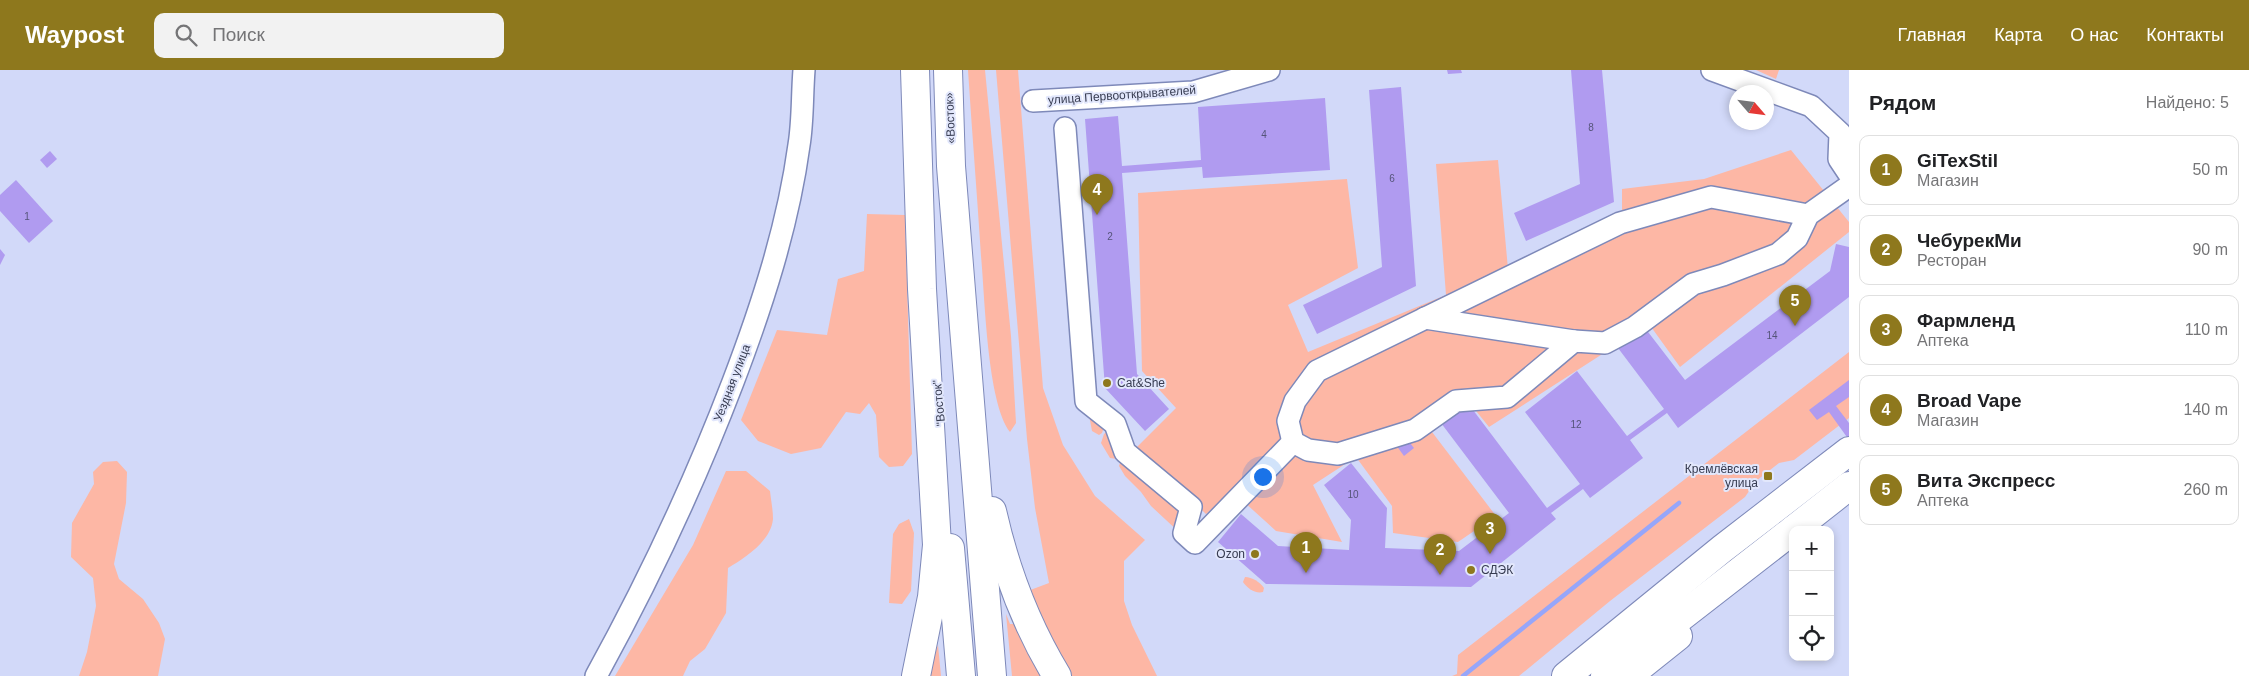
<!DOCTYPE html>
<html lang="ru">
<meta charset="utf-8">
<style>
:root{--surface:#fff;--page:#f2f2f2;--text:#202124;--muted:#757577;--line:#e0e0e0;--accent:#8e781d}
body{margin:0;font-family:Arial,sans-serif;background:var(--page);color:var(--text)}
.controls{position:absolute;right:15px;bottom:15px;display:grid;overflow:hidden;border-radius:10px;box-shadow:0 2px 8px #0003}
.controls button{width:45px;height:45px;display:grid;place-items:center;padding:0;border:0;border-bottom:1px solid var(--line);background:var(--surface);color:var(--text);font:25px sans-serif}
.compass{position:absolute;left:1729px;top:15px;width:45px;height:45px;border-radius:50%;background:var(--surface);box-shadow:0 2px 8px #0003;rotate:118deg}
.you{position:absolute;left:1262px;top:406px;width:18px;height:18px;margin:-12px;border:4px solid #fff;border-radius:50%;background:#1a73e8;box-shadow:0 0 0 8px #1a73e833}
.badge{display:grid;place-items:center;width:32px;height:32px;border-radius:50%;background:var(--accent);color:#fff;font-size:16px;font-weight:700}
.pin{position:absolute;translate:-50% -41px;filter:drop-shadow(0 1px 2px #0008)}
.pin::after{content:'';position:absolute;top:26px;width:18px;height:15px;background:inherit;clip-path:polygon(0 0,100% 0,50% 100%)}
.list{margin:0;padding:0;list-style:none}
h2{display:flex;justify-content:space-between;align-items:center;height:65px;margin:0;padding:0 20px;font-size:21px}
h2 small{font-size:16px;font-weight:400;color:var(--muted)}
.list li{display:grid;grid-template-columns:32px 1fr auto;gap:15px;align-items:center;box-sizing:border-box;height:70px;margin:0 10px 10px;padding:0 10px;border:1px solid var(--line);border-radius:10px}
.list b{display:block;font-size:19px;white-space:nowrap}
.list p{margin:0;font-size:16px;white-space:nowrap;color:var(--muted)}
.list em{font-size:16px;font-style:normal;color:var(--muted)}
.icon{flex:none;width:28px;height:28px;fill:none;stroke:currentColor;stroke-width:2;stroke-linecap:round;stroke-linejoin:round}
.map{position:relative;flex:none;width:1849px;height:606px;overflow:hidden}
header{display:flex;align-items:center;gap:30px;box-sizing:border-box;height:70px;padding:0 25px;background:var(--accent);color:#fff}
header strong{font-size:24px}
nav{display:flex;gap:28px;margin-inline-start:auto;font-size:18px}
.search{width:350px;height:45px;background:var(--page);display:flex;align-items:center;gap:12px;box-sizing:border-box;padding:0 18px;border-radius:10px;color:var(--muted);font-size:19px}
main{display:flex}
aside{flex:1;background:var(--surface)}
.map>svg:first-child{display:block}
.green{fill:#fdb7a5}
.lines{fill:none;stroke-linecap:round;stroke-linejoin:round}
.stream{stroke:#96a6fa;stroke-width:4.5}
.building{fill:#b09bf0}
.minor-casing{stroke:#7e89b9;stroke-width:24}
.major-casing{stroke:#7e89b9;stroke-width:30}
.highway-casing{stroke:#7e89b9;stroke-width:30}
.minor{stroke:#fff;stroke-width:21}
.major{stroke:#fff;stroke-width:28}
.highway{stroke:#fff;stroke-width:28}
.poi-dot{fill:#8e781d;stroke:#e2e7fc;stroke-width:2}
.labels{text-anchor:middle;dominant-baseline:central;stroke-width:4;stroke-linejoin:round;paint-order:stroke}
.number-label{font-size:10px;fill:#555479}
.street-label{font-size:12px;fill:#373c51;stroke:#e2e7fc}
.poi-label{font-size:12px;fill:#373c51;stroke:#e2e7fc;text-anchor:start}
</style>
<header>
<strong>Waypost</strong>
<div class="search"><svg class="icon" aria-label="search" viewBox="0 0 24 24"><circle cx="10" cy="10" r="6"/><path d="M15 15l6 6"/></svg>Поиск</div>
<nav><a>Главная</a><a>Карта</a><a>О нас</a><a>Контакты</a></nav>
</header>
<main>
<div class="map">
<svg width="1849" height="606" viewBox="0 0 1849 606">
<rect width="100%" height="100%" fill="#d2d9f9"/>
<!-- green -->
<g class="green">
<path d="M968,0h17l26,266 5,87 -6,9c-23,-30 -25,-135 -29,-176 -4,-62 -9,-124 -13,-186z"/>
<path d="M996,0h22l25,318 20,57 32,51 50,44 -21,21v40l8,24 25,51h-89l-43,-84 24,-9 -14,-75 -8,-69z"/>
<path d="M1756,0h23l-3,9z"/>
<path d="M1791,80l58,72v10l-169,135 -31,-43 -160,103 -21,-26 -39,27 67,88 -38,26 -65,-9 -1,-27 -36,-49 -43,28 29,57 -66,-11 -44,-40 -26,23 -70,-66 40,-40 -34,-37 -4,-178 209,-14 11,89 -70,37 20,47 138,-57 -10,-131 62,-4 10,109 114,-54v-26l82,-10z"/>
<path d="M867,144l38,1 7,239 -9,12 -14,1 -10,-10 -3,-42 -7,-12 -9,11 -14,-2 -25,36 -30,6 -33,-13 -17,-21 36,-90 50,5 11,-56 26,-8z"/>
<path d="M1849,282v66l-55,42 -15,3 -23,18 -11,16 -135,104 -91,75h-67l5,-2 1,-19z"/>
<path d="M1089,345l15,12 -2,6 -3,2 -7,-4z"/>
<path d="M1108,361l11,25 -2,3 -7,-1 -9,-15 3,-9z"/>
<path d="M1121,390l62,46 -3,27 -29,-27 -10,-14 -16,-16 -6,-10z"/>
<path d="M117,391l10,11 -1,31 -12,61 5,15 24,20 16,24 6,16 -7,37h-79l8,-24 9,-46 -3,-28 -22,-21 1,-34 22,-39 -1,-12 10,-10z"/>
<path d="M726,401h20l24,20c1,9 3,19 3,28 -2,22 -28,39 -45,49l-2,45 -21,36 -15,12 -7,15h-68l78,-131z"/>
<path d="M909,449l5,14 -3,58 -9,13 -13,-1 4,-69 6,-10z"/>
<path d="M1245,507c7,0 15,5 19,11l-1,4c-8,2 -16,-4 -20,-10z"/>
<path d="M1006,544l4,10h4l28,52h-30z"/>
<path d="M938,575l3,31h-13z"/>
</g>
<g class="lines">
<!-- stream -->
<path class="stream" d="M1463,606l216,-173"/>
</g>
<!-- building -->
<g class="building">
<path d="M1447,0h14l1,3 -14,1z"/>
<path d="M1571,0h31l12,132 -88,39 -12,-28 66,-29z"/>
<path d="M1401,17l15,199 -99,48 -14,-29 79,-38 -13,-177z"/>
<path d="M1325,28l5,72 -127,8 -1,-11 -80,6 15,201 32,35 -24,22 -40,-43 -20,-269 33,-3 4,50 79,-6 -3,-53z"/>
<path d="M50,81l7,8 -10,9 -7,-8z"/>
<path d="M16,110l37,41 -24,22 -29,-32v-16z"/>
<path d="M1836,174l13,3v50l-171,131 -11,-15 -37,27 13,18 -53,40 -7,-9 -32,24 5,6 -85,68 -205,-3 -48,-42 23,-28 37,32 71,4 2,-30 -27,-35 27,-22 36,45 -2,40 74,3 50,-38 -68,-90 26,-21 80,106 33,-24 -55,-72 52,-41 50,65 37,-27 -46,-61 27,-20 40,52 145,-109z"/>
<path d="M0,179l5,6 -5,10z"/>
<path d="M1849,310v17l-13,9 13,17v17l-20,-28 -12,8 -8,-10z"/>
<path d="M1406,368l8,10 -10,8 -8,-11z"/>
</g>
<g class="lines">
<defs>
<g id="minor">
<path d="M1712,0l99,36 29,27 -1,26 10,15"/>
<path d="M1033,31l160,-9 76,-22"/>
<path d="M1065,58l21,273 29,23 10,28 66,55 -7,26 11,10 98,-101"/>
<path d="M1808,145l-97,-18 -91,26 -303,148 -22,30 -7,20 5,21 15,8 30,4 77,-24 41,-29 51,-4 67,-56 31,2 30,-16 58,-43 30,-9 55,-21 19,-16 11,-23 41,-29"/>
<path d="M1425,248l149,23"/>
<path d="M596,606c53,-96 98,-192 137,-294 29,-76 55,-156 66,-237 4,-24 3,-50 5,-75"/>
</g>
<path id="major" d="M1628,606l50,-40"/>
<g id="highway">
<path d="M915,0l7,219 15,256 -5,52 -16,79"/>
<path d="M948,0l3,96 41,510"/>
<path d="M992,441c13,58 34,114 65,165"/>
<path d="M1793,460l56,-44"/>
<path d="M950,478l11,128"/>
<path d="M1566,606l156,-127 127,-98"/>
<path d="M1605,606l188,-146"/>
</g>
</defs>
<!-- minor casing -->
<use href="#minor" class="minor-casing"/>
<!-- major casing -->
<use href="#major" class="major-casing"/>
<!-- highway casing -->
<use href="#highway" class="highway-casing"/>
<!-- minor -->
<use href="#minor" class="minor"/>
<!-- major -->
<use href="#major" class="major"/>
<!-- highway -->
<use href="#highway" class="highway"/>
</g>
<!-- markers -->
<g class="poi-dot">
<circle cx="1107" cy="313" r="5"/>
<rect x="1763" y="401" width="10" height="10" rx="2.5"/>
<circle cx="1255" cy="484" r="5"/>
<circle cx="1471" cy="500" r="5"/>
</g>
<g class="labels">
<!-- number labels -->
<g class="number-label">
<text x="1591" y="57">8</text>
<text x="1264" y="64">4</text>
<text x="1392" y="108">6</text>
<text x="27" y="146">1</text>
<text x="1110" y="166">2</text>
<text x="1772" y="265">14</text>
<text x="1576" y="354">12</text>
<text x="1353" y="424">10</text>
</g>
<!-- street labels -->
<g class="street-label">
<text transform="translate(1122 25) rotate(-4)">улица Первооткрывателей</text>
<text transform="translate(950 48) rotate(-92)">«Восток»</text>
<text transform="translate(732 313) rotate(-69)">Уездная улица</text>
<text transform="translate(939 333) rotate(-95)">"Восток"</text>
</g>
<!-- poi labels -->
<g class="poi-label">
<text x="1117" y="313">Cat&amp;She</text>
<text x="1758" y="399" text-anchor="end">Кремлёвская<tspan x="1758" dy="14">улица</tspan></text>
<text x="1245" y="484" text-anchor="end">Ozon</text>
<text x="1481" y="500">СДЭК</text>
</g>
</g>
</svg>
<div class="controls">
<button>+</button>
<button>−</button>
<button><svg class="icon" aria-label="locate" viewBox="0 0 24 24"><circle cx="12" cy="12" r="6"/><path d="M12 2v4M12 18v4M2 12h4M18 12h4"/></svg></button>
</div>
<svg class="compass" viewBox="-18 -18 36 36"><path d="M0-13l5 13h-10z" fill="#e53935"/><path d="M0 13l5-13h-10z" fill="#757577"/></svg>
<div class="you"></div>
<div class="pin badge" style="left:1306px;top:503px">1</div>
<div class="pin badge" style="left:1440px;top:505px">2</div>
<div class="pin badge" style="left:1490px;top:484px">3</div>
<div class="pin badge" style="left:1097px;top:145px">4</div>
<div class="pin badge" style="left:1795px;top:256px">5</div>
</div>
<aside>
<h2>Рядом<small>Найдено: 5</small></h2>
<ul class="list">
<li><span class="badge">1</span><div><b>GiTexStil</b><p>Магазин</p></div><em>50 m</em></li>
<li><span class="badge">2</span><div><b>ЧебурекМи</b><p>Ресторан</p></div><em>90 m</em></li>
<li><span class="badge">3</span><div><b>Фармленд</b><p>Аптека</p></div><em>110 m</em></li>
<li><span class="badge">4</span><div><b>Broad Vape</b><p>Магазин</p></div><em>140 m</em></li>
<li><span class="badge">5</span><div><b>Вита Экспресс</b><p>Аптека</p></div><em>260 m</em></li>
</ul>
</aside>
</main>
